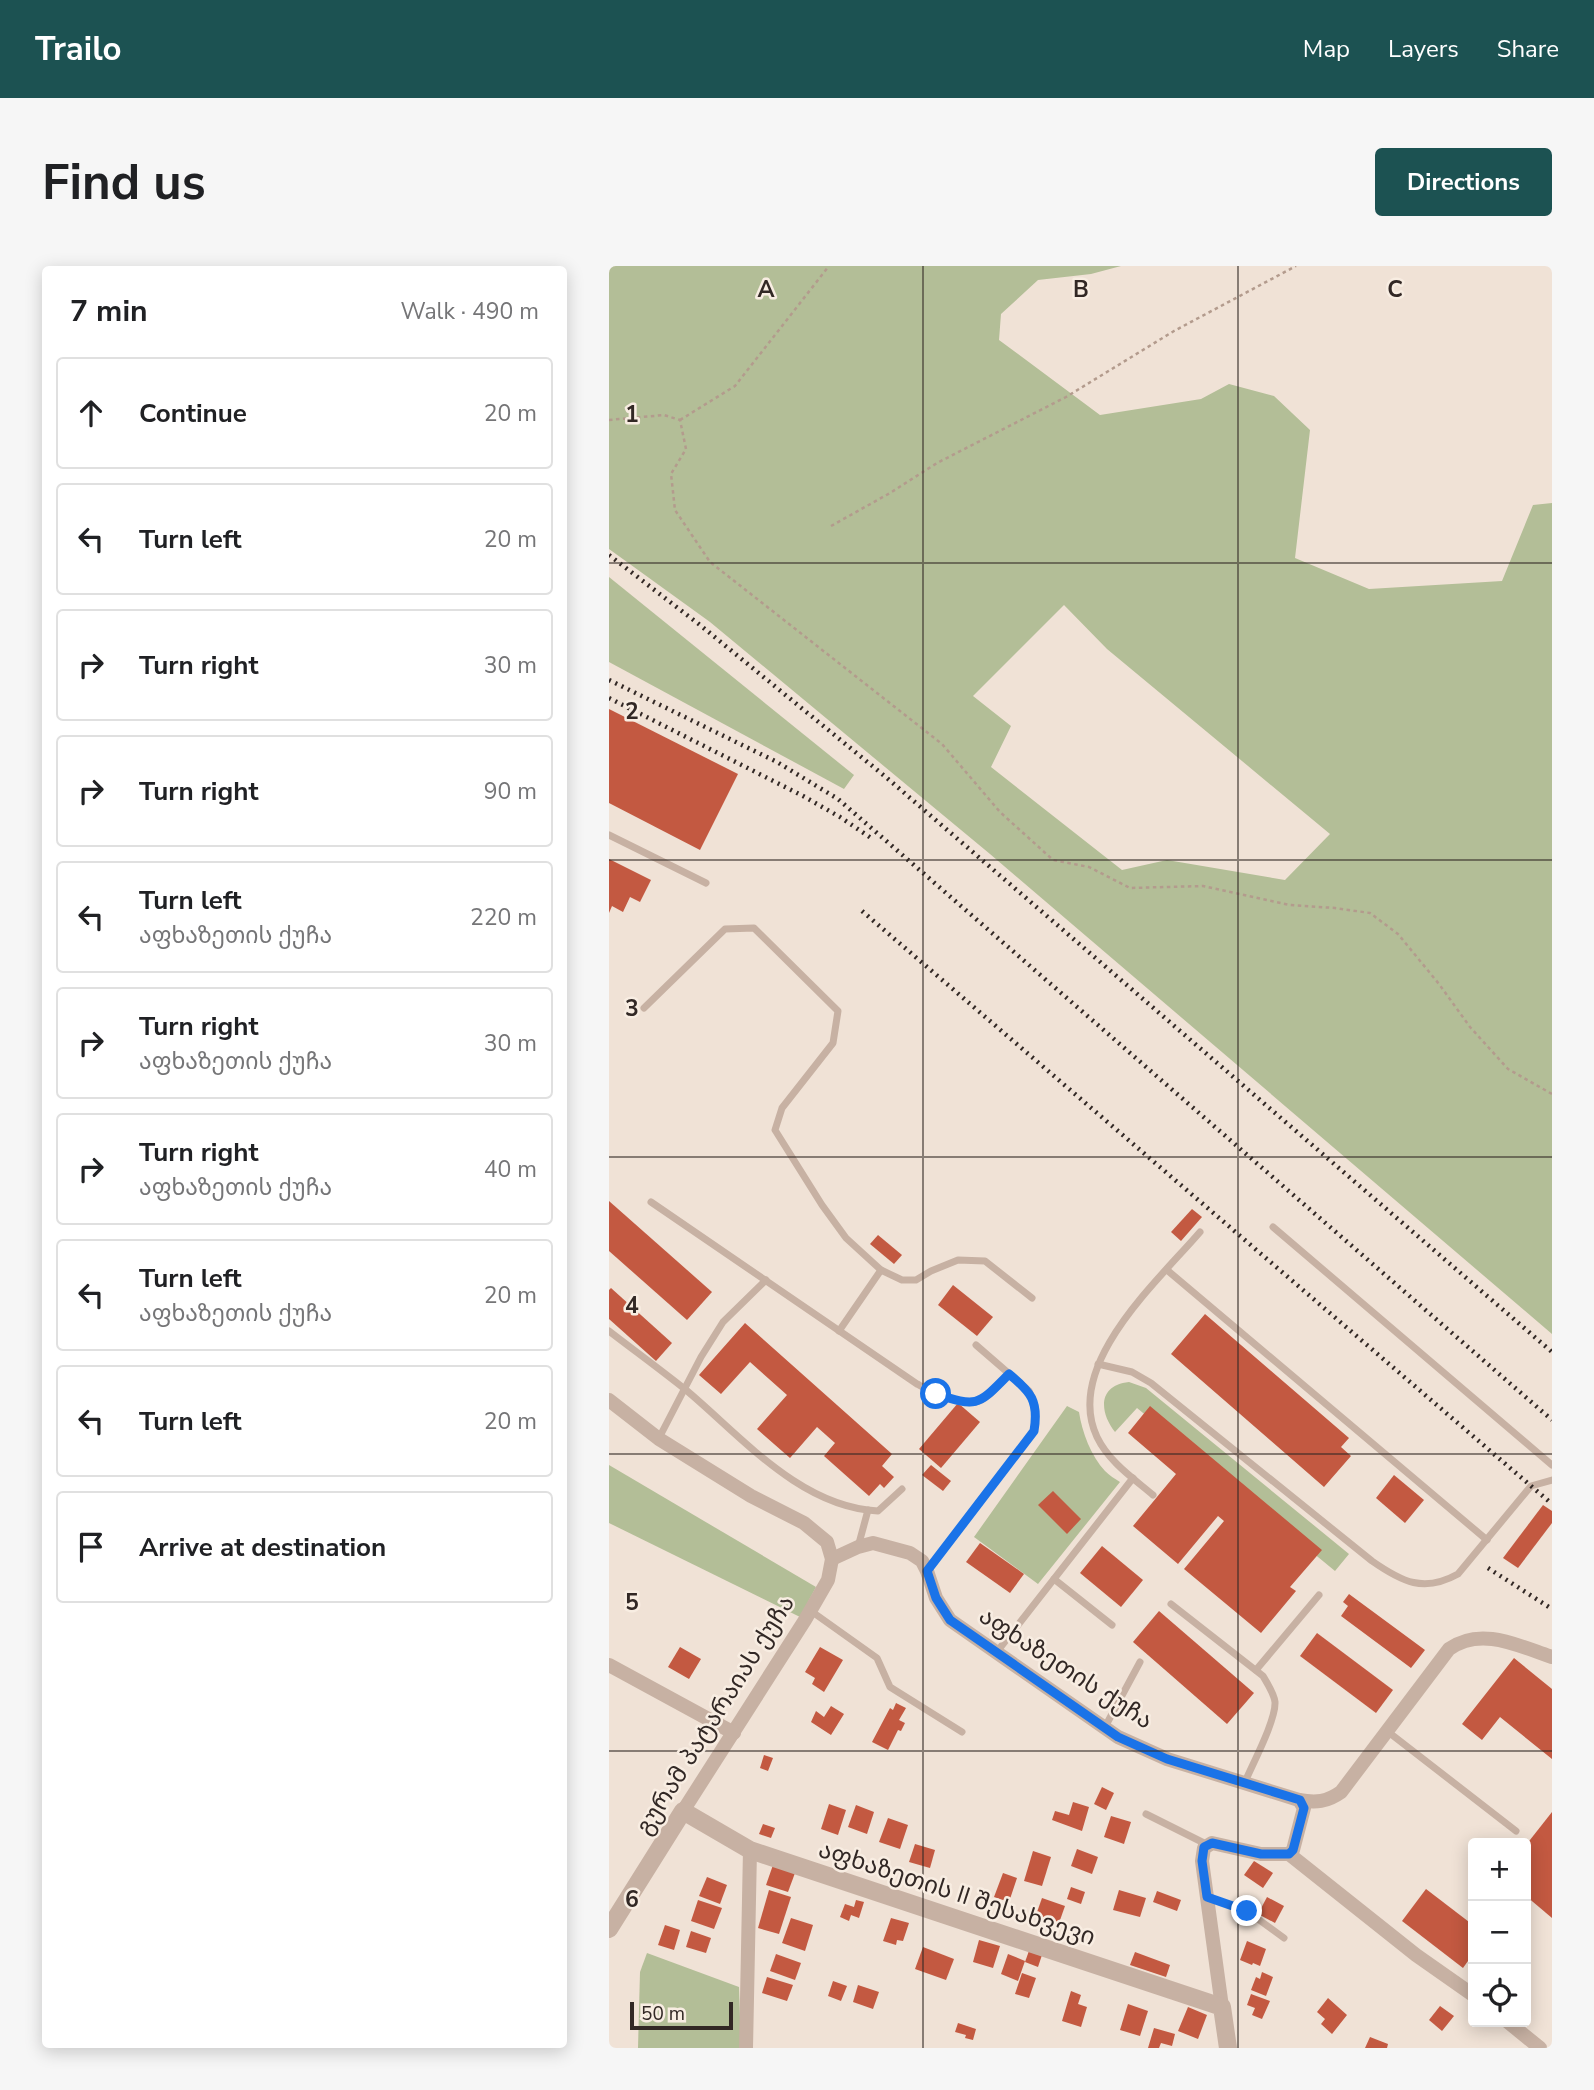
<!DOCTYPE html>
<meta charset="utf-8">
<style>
:root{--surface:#fff;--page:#f6f6f6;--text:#202124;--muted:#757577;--line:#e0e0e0;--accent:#1c5252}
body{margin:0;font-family:"Nunito Sans","Noto Sans Georgian",sans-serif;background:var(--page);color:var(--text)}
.controls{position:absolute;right:21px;bottom:21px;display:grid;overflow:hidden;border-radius:7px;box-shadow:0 4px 18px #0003}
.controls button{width:63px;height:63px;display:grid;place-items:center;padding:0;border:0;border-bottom:2px solid var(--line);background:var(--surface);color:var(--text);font:35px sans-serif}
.scale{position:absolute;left:21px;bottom:18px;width:103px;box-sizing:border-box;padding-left:7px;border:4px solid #322825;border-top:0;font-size:19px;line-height:24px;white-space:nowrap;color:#322825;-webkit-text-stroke:5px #f8ede2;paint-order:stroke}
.stop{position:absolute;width:21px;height:21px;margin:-16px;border:5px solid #1a73e8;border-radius:50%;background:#fff}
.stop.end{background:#1a73e8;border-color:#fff;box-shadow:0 2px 7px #0008}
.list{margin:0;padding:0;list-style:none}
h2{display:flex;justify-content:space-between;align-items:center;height:91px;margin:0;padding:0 28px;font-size:30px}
h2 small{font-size:23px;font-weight:400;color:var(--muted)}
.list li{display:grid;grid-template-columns:46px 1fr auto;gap:21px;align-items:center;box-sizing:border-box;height:112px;margin:0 14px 14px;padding:0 14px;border:2px solid var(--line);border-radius:7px}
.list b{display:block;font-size:26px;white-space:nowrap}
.list p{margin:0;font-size:23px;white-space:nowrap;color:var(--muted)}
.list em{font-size:23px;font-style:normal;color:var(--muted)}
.icon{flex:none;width:38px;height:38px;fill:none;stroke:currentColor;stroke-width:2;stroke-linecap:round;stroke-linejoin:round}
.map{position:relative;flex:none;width:943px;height:1782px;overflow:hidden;border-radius:7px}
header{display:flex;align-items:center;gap:42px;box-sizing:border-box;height:98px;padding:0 35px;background:var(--accent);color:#fff}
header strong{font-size:33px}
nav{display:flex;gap:38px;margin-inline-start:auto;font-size:24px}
.intro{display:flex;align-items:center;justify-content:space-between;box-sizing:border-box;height:168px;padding:0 42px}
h1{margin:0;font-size:49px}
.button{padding:18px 32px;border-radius:7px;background:var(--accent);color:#fff;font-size:24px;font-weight:700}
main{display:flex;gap:42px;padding:0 42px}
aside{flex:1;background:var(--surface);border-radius:7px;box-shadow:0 4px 18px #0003}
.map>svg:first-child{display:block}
.green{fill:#b3be97;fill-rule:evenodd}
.building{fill:#c35941}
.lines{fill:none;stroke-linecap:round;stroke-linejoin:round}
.path{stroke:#b39b8d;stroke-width:2.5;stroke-dasharray:3.5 3.5;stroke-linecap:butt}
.service{stroke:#c7b1a3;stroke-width:7}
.minor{stroke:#c7b1a3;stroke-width:14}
.tertiary{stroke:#c7b1a3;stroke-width:18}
.rail{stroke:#322825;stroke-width:4.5;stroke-dasharray:2 5;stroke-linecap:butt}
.route{stroke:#1a73e8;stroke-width:9}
.grid{fill:none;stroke:#322825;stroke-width:2;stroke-opacity:0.55}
.labels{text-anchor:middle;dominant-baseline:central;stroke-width:5;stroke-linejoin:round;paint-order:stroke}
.street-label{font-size:24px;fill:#322825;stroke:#f8ede2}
.grid-label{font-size:23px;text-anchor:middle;font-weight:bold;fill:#322825;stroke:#f8ede2;stroke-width:5;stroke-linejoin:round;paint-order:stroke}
</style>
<header>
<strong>Trailo</strong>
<nav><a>Map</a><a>Layers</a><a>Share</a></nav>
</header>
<div class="intro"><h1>Find us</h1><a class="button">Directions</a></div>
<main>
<aside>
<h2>7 min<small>Walk · 490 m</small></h2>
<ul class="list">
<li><svg class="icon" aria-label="ahead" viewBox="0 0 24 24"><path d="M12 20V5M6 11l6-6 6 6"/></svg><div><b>Continue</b></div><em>20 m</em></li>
<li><svg class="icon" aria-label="left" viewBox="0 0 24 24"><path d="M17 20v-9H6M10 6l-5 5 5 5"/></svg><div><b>Turn left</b></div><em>20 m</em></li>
<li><svg class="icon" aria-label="right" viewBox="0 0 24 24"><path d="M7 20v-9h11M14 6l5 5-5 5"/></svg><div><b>Turn right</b></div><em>30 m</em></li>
<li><svg class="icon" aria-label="right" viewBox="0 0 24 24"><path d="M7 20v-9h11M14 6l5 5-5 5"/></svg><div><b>Turn right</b></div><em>90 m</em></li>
<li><svg class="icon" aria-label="left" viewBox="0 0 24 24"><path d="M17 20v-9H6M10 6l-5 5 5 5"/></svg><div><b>Turn left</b><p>აფხაზეთის ქუჩა</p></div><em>220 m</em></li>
<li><svg class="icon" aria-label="right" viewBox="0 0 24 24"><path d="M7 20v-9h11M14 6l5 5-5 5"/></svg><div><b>Turn right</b><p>აფხაზეთის ქუჩა</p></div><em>30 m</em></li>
<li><svg class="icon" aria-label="right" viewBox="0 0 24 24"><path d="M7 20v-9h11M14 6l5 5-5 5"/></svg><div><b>Turn right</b><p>აფხაზეთის ქუჩა</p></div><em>40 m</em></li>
<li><svg class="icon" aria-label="left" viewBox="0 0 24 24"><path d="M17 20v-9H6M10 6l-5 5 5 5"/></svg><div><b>Turn left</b><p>აფხაზეთის ქუჩა</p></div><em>20 m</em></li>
<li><svg class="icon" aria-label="left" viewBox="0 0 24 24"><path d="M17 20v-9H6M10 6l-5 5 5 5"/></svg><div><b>Turn left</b></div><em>20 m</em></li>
<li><svg class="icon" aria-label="arrive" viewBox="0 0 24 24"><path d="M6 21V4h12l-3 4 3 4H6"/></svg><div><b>Arrive at destination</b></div></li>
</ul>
</aside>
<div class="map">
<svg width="943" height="1782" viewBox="0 0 943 1782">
<rect width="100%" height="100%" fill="#f0e2d6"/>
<!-- green -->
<g class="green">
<path d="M0,0h512l-30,8 -53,6 -37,34 -2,26 101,75 101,-16 28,-15 45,12 36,34 -15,128 74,31 133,-8 31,-76 19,-2v831l-562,-480 -280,-232 -101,-73zM455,339l43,44 223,185 -45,46 -118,-20 -45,10 -131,-103 20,-41 -38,-30z"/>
<path d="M0,311l245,198 -10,14 -235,-127z"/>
<path d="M520,1116l17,6 203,166 -14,17 -198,-163 -22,24c-16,-20 -17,-47 14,-50z"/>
<path d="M458,1140l12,6c3,20 12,44 26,59 4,4 10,8 15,11l-82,102 -64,-47z"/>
<path d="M0,1199l207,122 -16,30 -191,-94z"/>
<path d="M38,1687l92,34 2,61h-103l2,-76z"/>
</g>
<!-- building -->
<g class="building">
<path d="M0,443l129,65 -38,76 -91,-47z"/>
<path d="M0,593l42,21 -11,22 -10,-5 -7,15 -11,-6 -3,7z"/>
<path d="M0,935l103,91 -25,28 -78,-69z"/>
<path d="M583,943l10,8 -21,24 -10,-9z"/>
<path d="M269,969l24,20 -8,9 -24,-20z"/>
<path d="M344,1019l40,32 -16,19 -39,-31z"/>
<path d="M2,1022l61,55 -16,18 -47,-42v-29z"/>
<path d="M596,1048l144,124 -8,9 10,9 -27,31 -153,-133z"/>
<path d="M136,1057l147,131 -10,12 12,11 -10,11 -4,-4 -11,12 -45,-40 11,-13 -18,-16 -27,31 -33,-29 30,-34 -37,-33 -29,32 -22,-19z"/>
<path d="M349,1137l22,19 -39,46 -22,-19z"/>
<path d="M541,1140l172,144 -32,37 6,4 -35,42 -77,-64 40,-48 -6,-5 -40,48 -45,-38 43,-52 -48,-41z"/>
<path d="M322,1199l20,16 -8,10 -21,-16z"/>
<path d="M785,1209l30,25 -19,23 -29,-25z"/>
<path d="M444,1225l28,28 -14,15 -29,-29z"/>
<path d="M934,1239l9,6v12l-34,45 -15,-10z"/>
<path d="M371,1277l44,31 -14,19 -44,-31z"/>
<path d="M493,1280l41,34 -22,27 -41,-34z"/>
<path d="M740,1328l76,56 -14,18 -70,-52 7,-10 -5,-4z"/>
<path d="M550,1345l95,82 -27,31 -94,-82z"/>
<path d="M708,1367l76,57 -17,23 -76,-57z"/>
<path d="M71,1381l21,12 -12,20 -21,-12z"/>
<path d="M211,1381l23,13 -19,32 -12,-8 3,-6 -10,-6z"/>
<path d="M905,1392l38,31v70l-52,-42 -18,23 -20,-16z"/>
<path d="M287,1437l10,5 -7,12 6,3 -4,8 -3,-1 -10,20 -16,-8 18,-34 3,2z"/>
<path d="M222,1440l13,8 -13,21 -20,-13 5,-11 8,6z"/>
<path d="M155,1489l9,3 -5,13 -8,-3z"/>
<path d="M493,1521l12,6 -8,17 -12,-6z"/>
<path d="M464,1536l16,5 -7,24 -30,-11 3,-9 14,4z"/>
<path d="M220,1538l17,6 -8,25 -17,-6z"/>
<path d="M247,1539l18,7 -7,22 -19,-7z"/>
<path d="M943,1546v106l-26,-22v-51z"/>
<path d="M502,1550l20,6 -7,22 -20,-7z"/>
<path d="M279,1552l20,7 -8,24 -21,-7z"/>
<path d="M154,1558l12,4 -4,10 -12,-4z"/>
<path d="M306,1578l20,6 -5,18 -21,-6z"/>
<path d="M468,1583l21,8 -6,17 -21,-8z"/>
<path d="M424,1585l18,6 -9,29 -18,-5z"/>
<path d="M645,1595l19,12 -10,15 -19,-13z"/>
<path d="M164,1599l22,8 -7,19 -22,-7z"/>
<path d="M394,1607l14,5 -8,24 -15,-5z"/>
<path d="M98,1611l20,8 -7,19 -21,-8z"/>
<path d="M462,1621l14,5 -4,12 -14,-5z"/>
<path d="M817,1623l47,36v29l-10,14 -61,-47z"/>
<path d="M160,1624l22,7 -12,37 -21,-6z"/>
<path d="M510,1624l27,8 -6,19 -27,-7z"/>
<path d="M548,1625l24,9 -4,11 -24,-9z"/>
<path d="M658,1631l17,9 -9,17 -17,-9z"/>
<path d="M433,1632l23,8 -6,17 -23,-8z"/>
<path d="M89,1634l24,8 -8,21 -23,-8z"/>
<path d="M247,1634l8,2 -5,16 -8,-3 -2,6 -9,-4 5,-13 9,3z"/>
<path d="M182,1652l22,7 -8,26 -23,-8z"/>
<path d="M282,1652l18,5 -6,18 -6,-1 -1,5 -13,-4z"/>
<path d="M56,1659l15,5 -6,20 -16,-5z"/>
<path d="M82,1665l20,7 -5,15 -20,-6z"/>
<path d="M370,1674l21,6 -7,22 -20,-6z"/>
<path d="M638,1675l19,8 -6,17 -7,-3 -1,2 -12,-5z"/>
<path d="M314,1681l31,12 -8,21 -31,-11z"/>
<path d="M421,1682l13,4 -5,15 -13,-5z"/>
<path d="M526,1686l35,13 -4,12 -36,-12z"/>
<path d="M167,1688l25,9 -6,17 -25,-9z"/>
<path d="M399,1688l17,7 -7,20 -17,-7z"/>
<path d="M653,1706l11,5 -7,19 -15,-6 5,-13 4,2z"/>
<path d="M413,1707l14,5 -7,20 -14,-4z"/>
<path d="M158,1711l26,8 -6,16 -25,-8z"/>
<path d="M224,1715l14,5 -6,15 -13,-5z"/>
<path d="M249,1719l21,7 -6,17 -20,-7z"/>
<path d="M462,1725l10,4 -3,9 9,3 -6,20 -19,-6z"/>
<path d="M642,1728l19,7 -8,18 -10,-4 3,-7 -8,-3z"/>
<path d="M719,1732l19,17 -15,19 -11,-10 4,-5 -8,-7z"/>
<path d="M519,1738l20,7 -8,25 -20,-6z"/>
<path d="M831,1740l14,10 -12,15 -13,-11z"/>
<path d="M579,1741l19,8 -9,24 -20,-8z"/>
<path d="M349,1757l18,6 -3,11 -8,-2 1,-3 -11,-3z"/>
<path d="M545,1762l21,6 -3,12 -11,-3 -2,5h-11z"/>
<path d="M761,1771l18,7 -1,4h-22z"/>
</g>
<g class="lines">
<!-- path -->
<g class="path">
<path d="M0,154l55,-5 16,5 6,29 -15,25 4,36 35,52 232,182 58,68 53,48 36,7 41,21 73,-2 87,19 45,3 35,5 28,21 41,50 31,43 38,42 44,25"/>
<path d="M71,154l55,-34 94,-120"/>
<path d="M222,260l59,-33 47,-30 129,-66 108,-66 122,-65"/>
</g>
<!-- service -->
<g class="service">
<path d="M0,569l97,48"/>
<path d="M35,742l81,-79 29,-1 84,83 -5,32 -51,65 -7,22 47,75 24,33 35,32"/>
<path d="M42,936l266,182c14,7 42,22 58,18 13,-2 25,-19 34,-28"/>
<path d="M664,961l279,238"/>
<path d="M558,1004l320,270"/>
<path d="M0,1065c26,20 52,39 77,59 56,47 114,117 192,121l24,-22"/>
<path d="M230,1065l42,-61 21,10h14l15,-9 27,-11 27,1 47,37"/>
<path d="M489,1098l34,8 19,11 221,178c30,21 52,32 86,13l73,-88 21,-6"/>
<path d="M50,1172l42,-81 22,-35 43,-42"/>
<path d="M544,1229c-20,-17 -44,-33 -56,-58 -34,-72 61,-156 103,-205"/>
<path d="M249,1281l10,-37"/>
<path d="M319,1304l106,-139c3,-15 2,-27 -5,-40l-53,-46"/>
<path d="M445,1313l58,46"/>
<path d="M562,1338l92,72c4,7 11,17 12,26 1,18 -22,61 -30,80"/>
<path d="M202,1345l66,47 13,29 72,45"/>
<path d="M387,1387l137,-175"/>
<path d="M647,1404l63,-75"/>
<path d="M496,1461l35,-65"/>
<path d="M778,1465l129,100"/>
<path d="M537,1548l62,31"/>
<path d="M598,1631l40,14 37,27"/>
</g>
<!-- minor -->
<g class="minor">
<path d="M0,1134l50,39 92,57 53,27 23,19 5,17 -4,21 -23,40 -122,191"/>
<path d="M223,1293l26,-12 15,-4 37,10 12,8 5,10 9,27 14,22 168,117 49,22 132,41 5,8 -11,42 -4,4h-28l-49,-11 -8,5 -2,13 20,146"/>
<path d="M0,1399l125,68"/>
<path d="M690,1534c17,3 28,2 42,-8l108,-143c32,-23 70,-3 103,8"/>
<path d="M680,1588l127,101 57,40"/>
<path d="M899,1756l32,26"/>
<path d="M137,1782l4,-198"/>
</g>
<!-- tertiary -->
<path class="tertiary" d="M0,1663l74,-118 67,39 472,157 6,41"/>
<!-- rail -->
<g class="rail">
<path d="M0,289l91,70 187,153 665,574"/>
<path d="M0,414l168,82 61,37 714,621"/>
<path d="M0,432l194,98 37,21 31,21"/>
<path d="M253,645l690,593"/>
<path d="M879,1302l64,41"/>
</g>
</g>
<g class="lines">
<!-- route -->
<path class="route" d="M327,1128c43,14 42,11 73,-20 22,18 30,27 25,57l-107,140 9,27 14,22 168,117 49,22 133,41 4,8 -11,42 -4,4h-28l-49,-11 -8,4 -2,14 5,36 40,14"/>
</g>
<!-- grid -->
<path class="grid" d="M314,0v1782M629,0v1782M0,297h943M0,594h943M0,891h943M0,1188h943M0,1485h943"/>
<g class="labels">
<!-- street labels -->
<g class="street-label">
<text transform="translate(457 1402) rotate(33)">აფხაზეთის ქუჩა</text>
<text transform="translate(106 1449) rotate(-58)">გურამ პატარაიას ქუჩა</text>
<text transform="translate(348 1627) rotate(18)">აფხაზეთის II შესახვევი</text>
</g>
</g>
<g class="grid-label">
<text x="157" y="31">A</text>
<text x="472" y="31">B</text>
<text x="786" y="31">C</text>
<text x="23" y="156">1</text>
<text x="23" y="453">2</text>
<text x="23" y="750">3</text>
<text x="23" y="1047">4</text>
<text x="23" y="1344">5</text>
<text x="23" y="1641">6</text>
</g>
</svg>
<div class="controls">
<button>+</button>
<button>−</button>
<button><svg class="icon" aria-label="locate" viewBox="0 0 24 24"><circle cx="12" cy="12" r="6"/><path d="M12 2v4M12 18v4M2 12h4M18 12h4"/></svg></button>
</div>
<div class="scale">50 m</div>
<div class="stop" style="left:327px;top:1128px"></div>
<div class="stop end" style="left:638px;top:1645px"></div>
</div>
</main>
